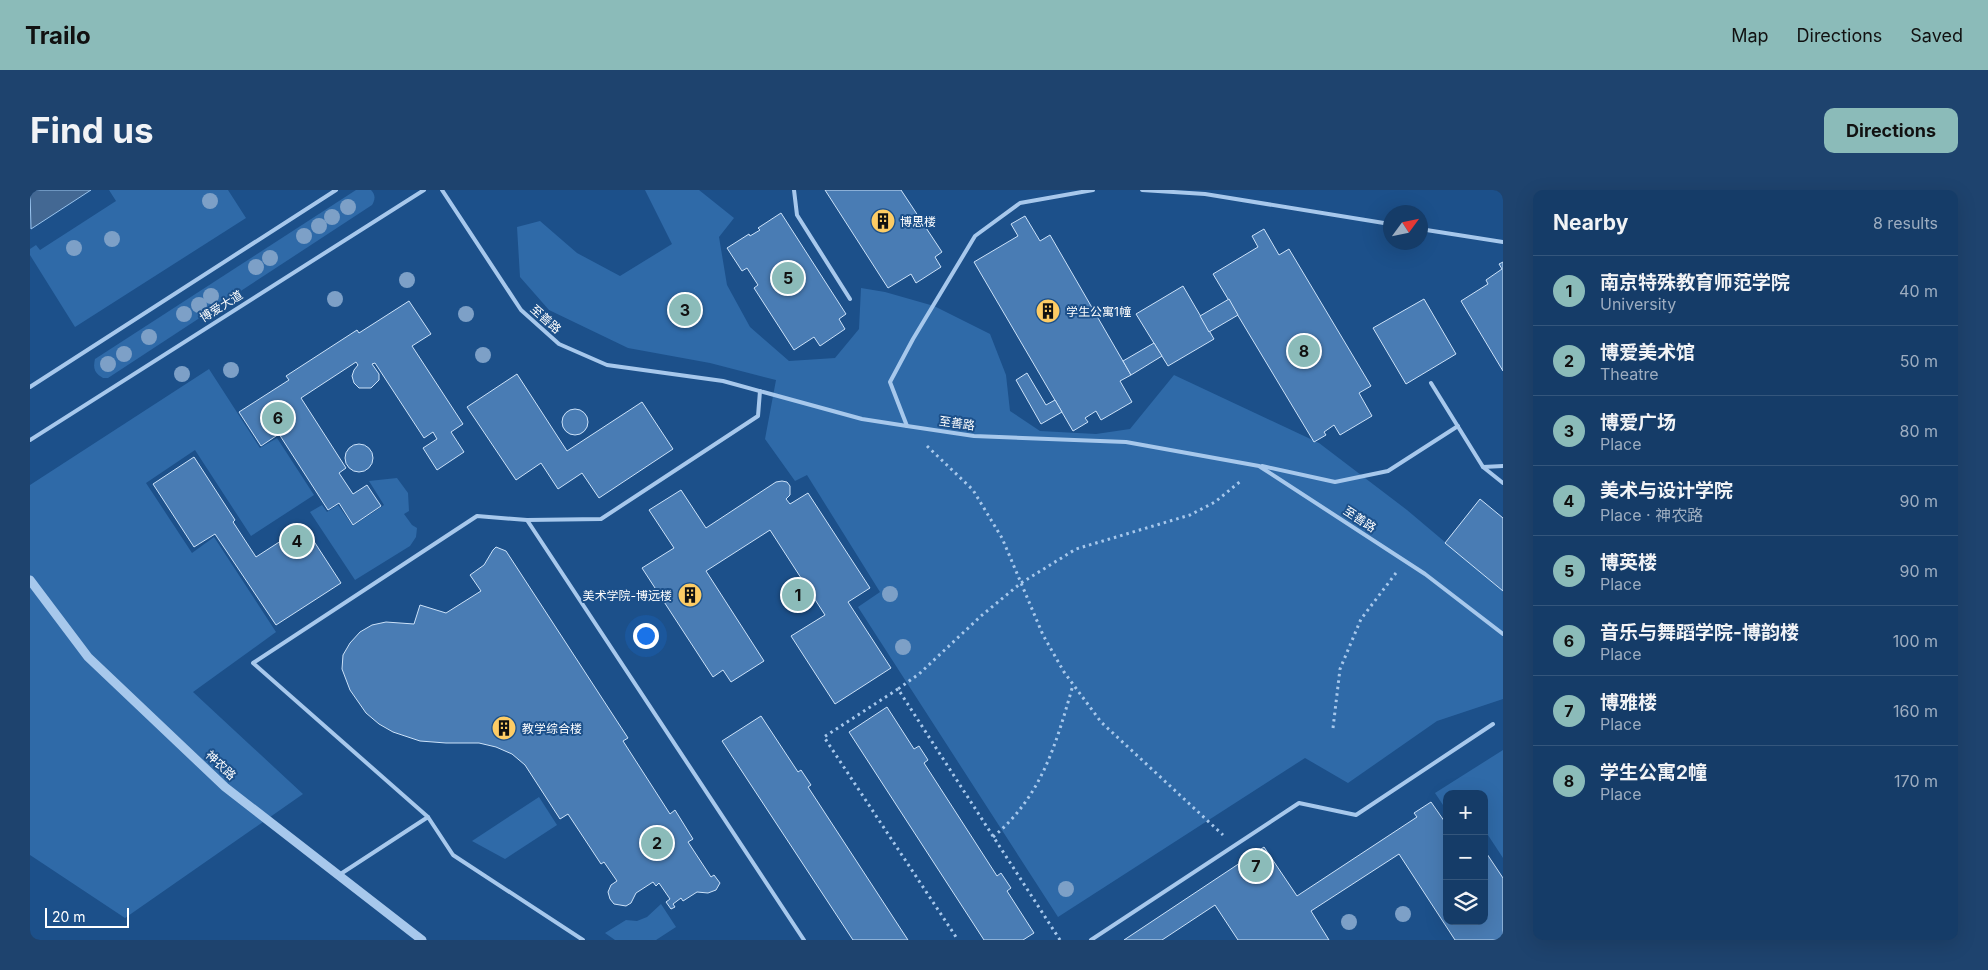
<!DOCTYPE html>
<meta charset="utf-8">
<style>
:root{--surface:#153c68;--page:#1e436e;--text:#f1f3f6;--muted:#9dadc0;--line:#34567c;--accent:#8bbbb9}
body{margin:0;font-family:Inter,"Noto Sans SC",sans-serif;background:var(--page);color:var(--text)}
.controls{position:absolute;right:15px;bottom:15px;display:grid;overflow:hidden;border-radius:10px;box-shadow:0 5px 20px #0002}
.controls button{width:45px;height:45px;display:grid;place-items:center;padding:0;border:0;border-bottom:1px solid var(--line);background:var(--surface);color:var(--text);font:25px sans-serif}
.compass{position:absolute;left:1353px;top:15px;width:45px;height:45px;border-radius:50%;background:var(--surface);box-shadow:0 5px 20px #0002;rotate:57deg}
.scale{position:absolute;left:15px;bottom:12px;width:84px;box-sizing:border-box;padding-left:5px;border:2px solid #fff;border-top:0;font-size:14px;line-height:18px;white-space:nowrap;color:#fff;-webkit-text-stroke:4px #1c508a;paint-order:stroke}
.you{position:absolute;left:615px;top:445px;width:18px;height:18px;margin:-12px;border:4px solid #fff;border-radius:50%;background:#1a73e8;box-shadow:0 0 0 8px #1a73e833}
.badge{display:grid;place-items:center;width:32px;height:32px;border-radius:50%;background:var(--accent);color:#111;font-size:16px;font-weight:700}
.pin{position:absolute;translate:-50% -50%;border:2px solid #fff;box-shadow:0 1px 5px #0006}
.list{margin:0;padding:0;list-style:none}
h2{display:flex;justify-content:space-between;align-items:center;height:65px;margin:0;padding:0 20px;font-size:21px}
h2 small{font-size:16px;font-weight:400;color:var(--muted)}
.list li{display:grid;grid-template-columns:32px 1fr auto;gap:15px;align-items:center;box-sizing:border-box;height:70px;padding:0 20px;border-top:1px solid var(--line)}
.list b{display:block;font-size:19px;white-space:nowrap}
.list p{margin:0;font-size:16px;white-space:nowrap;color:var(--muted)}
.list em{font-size:16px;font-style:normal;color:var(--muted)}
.icon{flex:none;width:28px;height:28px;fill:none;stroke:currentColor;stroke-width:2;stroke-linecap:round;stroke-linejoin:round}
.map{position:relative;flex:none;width:1473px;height:750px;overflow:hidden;border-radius:10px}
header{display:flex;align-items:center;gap:30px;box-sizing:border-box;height:70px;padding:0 25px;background:var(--accent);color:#111}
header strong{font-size:24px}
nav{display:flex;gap:28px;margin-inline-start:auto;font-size:18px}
.intro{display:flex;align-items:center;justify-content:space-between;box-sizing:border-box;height:120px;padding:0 30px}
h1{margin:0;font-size:35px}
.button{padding:12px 22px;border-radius:10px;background:var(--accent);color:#111;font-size:18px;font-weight:700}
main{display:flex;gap:30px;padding:0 30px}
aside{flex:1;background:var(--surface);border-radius:10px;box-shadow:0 5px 20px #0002}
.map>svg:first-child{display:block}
.green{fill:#2f6aa8}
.water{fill:#436893;stroke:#9ac4ee}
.building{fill:#497cb4;stroke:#cce2f9}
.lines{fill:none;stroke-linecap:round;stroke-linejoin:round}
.path{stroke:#a7c8ec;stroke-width:3;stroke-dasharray:2.5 4;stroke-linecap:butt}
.service{stroke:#a7c8ec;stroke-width:4}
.tertiary{stroke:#a7c8ec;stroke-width:9}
.tree{fill:#7da0c7}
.labels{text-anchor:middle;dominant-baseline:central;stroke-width:4;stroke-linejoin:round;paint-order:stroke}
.poi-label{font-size:12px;fill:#fff;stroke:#1c508a;text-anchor:start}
.street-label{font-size:12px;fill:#fff;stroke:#1c508a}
</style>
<header>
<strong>Trailo</strong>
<nav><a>Map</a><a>Directions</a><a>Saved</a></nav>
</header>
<div class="intro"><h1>Find us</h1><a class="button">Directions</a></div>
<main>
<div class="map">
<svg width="1473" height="750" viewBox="0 0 1473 750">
<rect width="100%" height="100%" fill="#1c508a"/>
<!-- green -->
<g class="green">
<path d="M79,0h119l18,28 -171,109 -45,-72v-6l6,-4 4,5 76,-49z"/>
<path d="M326,0h15c5,5 4,10 1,15l-264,173h-5c-9,-5 -10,-10 -8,-19z"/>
<path d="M615,0h54l35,28 -15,19 8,48 23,42 39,34 46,-3 24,-29 2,-41 24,4 49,14 56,28 16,41 4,36 30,20 56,3 34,-5 44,-54 145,68 88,67 96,81v108l-66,22 -89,62 -43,-25 -247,159 -200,-310 22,-15 -73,-117 -12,6 -30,-42 11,-59 -66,-17 -82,-15 -79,-38 -29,-33 -3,-50 23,-6 37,32 43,23 52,-32z"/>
<path d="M179,179l51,79 17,-10 37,57 -63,41 -56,-86 -49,33 46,70 22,-16 62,95 -83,60 110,102 -178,124 -95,-63v-370z"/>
<path d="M367,288l11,15 1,18 -5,3 8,11 5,3 -1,9 -6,9 -55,34 -45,-68 12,-7 5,7 11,-7 15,21 31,-21 -15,-24z"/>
<path d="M1473,560v108l-19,-29v-35h-37v17l-12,-18z"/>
<path d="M509,607l18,28 -52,34 -33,-18z"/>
<path d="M631,714l15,23 -20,13h-41l-10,-7 21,-13 11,1 10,-4z"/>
</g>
<!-- water -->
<path class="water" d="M0,0h61l-60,39z"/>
<!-- building -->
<g class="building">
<path d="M795,0h76l41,62 -7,5 6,10 -25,16 -5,-9 -23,14z"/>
<path d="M751,23l65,101 -7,5 6,10 -25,17 -6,-9 -20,13 -40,-62 4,-3 -11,-17 -5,3 -15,-23 22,-14 1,2 10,-6 -2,-2z"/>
<path d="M995,26l15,25 10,-6 81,140 -11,6 12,21 -31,18 -5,-9 -11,7 3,4 -15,9 -99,-169 44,-26 -7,-12z"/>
<path d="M1234,39l15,26 10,-6 82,137 -12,7 13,23 -32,19 -6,-10 -10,7 2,3 -12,7 -101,-168 45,-27 -6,-11z"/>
<path d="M1473,72v109l-42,-70 27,-17 -2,-4 16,-11 -3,-5z"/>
<path d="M1153,96l31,53 -46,27 -32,-52z"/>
<path d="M1199,109l9,16 -29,17 -9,-16z"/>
<path d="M1394,109l32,55 -50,30 -33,-56z"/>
<path d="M379,111l22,33 -19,12 51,78 -12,8 13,20 -27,18 -14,-22 14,-9 -4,-7 -9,6 -49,-75 -3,1 7,10v6l-8,8h-12l-5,-5 -2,-7 2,-6 4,-5 -2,-3 -55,36 45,70 -7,5 14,21 14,-9 14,21 -28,19 -14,-22 -11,7 -49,-76 -18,12 -22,-34 50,-32 -3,-4 71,-46 2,3z"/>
<path d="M1124,153l8,13 -31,19 -8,-14z"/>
<path d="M997,183l19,32 9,-5 7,12 -21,12 -25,-44z"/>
<path d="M487,184l50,77 75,-49 31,47 -74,49 -17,-25 -24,16 -17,-26 -25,17 -49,-73z"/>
<circle cx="545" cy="232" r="13"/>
<circle cx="329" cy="268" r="14"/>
<path d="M164,267l41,63 -2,2 23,35 48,-31 37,57 -65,42 -61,-91 -21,13 -41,-63z"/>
<path d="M752,291l5,1 3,4v9l-4,4 4,5 18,-11 62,95 -22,14 43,66 -56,36 -44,-68 34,-21 -55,-85 -64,41 58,90 -33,21 -8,-12 -10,7 -71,-109 32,-20 -25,-38 32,-20 25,38 70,-46z"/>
<path d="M1450,309l23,19v73l-58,-48z"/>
<path d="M466,357l10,4 122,187 -5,3 47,73 5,-4 18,29 -5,3 23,35 3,-2 6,8 -4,7 -8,3 -11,-1 -14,9 -2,-3 -8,6 2,3 -4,2 -5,-7 4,-3 -11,-16 -3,3 -3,-4 -17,11 -5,10 -5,3 -12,-2 -4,-5 -2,-7 3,-7 6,-4 -13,-19 -3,2 -33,-50 -8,5 -35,-54 -13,-11 -16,-7 -17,-4h-33l-26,-2 -27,-9 -14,-8 -13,-11 -16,-23 -8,-21 1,-14 7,-12 10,-11 12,-7 14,-3 28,2 6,-19 26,8 35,-22 -11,-16 14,-10 9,-15z"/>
<path d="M857,517l27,42 5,-3 9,14 -4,3 73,113 4,-3 10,15 -4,3 27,42 -11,7h-39l-135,-208z"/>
<path d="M731,526l37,56 3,-2 10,15 -3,2 100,153h-55l-131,-199z"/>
<path d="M1401,612l16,23v96h37l1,-70 18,27v62h-48l-56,-86 -88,57 18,29h-91l-23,-35 -53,35h-38l140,-93 33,49 120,-79 -3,-4z"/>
</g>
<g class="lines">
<!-- path -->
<g class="path">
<path d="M897,256l46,44 29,48 41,97 21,37 37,50 122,113"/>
<path d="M868,499l-74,48 134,203"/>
<path d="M1303,538l7,-59 21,-50 35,-46"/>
<path d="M963,647c49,-41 63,-93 80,-152"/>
<path d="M1030,750l-162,-251 21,-15 62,-58 40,-33 55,-34 114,-34 25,-13 27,-22"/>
</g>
<!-- service -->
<g class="service">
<path d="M412,0l79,120 38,34 48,21 116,16 139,38 45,7 67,10 152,6 133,24 166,108 78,60"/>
<path d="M764,0l3,25 53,84"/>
<path d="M1112,0l63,4 185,30"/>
<path d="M1390,39l83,13"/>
<path d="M1401,193l52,84 20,-1"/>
<path d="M0,197l306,-197"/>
<path d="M877,236l-17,-44 23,-43 62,-103 45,-33 73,-13"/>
<path d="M0,250l394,-250"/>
<path d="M1232,276l73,16 53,-11 70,-45"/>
<path d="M1453,277l20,16"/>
<path d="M497,330l74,-1 157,-103 2,-25"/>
<path d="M398,627l-175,-154 224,-147 50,4 277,420"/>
<path d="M309,685l89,-58 25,38 130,85"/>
<path d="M1061,750l208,-137 57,12 137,-91"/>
</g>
<!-- tertiary -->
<path class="tertiary" d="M0,390l58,77 137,130 197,153"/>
</g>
<!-- trees -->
<g class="tree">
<circle cx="180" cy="11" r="8"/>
<circle cx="318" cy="17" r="8"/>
<circle cx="302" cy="27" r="8"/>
<circle cx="289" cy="36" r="8"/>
<circle cx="274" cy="46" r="8"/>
<circle cx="82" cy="49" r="8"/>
<circle cx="44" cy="58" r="8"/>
<circle cx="240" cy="68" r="8"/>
<circle cx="226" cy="77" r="8"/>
<circle cx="377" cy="90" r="8"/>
<circle cx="181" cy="106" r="8"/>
<circle cx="305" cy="109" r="8"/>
<circle cx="169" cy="115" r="8"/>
<circle cx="154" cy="124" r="8"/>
<circle cx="436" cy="124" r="8"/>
<circle cx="119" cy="147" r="8"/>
<circle cx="94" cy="164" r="8"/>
<circle cx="453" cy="165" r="8"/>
<circle cx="78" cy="174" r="8"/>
<circle cx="201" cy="180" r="8"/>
<circle cx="152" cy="184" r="8"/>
<circle cx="860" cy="404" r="8"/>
<circle cx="873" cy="457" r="8"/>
<circle cx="1036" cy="699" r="8"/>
<circle cx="1373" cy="724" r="8"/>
<circle cx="1319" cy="732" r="8"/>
</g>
<!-- icons -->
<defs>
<symbol id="building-disc" viewBox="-11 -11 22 22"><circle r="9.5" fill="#fdcc65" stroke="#1c508a"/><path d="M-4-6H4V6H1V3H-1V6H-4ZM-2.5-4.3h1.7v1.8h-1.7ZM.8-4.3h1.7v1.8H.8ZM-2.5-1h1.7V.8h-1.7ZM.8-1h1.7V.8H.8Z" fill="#111"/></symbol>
</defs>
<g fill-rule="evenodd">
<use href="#building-disc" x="839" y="17" width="28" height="28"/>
<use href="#building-disc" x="1004" y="107" width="28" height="28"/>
<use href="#building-disc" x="646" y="391" width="28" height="28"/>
<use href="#building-disc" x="460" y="524" width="28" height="28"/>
</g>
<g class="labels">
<!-- poi labels -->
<g class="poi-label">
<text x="870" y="31">博思楼</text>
<text x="1036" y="121">学生公寓1幢</text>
<text x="642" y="405" text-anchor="end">美术学院-博远楼</text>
<text x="492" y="538">教学综合楼</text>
</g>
<!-- street labels -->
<g class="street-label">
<text transform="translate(191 116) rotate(-32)">博爱大道</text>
<text transform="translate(516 129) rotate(42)">至善路</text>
<text transform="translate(927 233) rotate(8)">至善路</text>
<text transform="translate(1330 329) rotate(33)">至善路</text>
<text transform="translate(191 575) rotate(43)">神农路</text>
</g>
</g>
</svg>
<div class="controls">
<button>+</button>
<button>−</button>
<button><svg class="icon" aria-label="layers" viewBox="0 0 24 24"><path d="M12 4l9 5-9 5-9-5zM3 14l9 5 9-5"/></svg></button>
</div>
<svg class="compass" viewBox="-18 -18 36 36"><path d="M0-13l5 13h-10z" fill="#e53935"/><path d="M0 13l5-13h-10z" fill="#9dadc0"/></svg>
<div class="scale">20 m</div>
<div class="you"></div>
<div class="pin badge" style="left:768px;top:405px">1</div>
<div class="pin badge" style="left:627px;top:653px">2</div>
<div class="pin badge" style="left:655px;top:120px">3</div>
<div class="pin badge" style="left:267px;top:351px">4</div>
<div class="pin badge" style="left:758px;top:88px">5</div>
<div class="pin badge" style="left:248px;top:228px">6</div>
<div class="pin badge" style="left:1226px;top:676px">7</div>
<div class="pin badge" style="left:1274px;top:161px">8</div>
</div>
<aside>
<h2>Nearby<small>8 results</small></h2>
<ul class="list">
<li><span class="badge">1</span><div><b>南京特殊教育师范学院</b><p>University</p></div><em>40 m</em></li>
<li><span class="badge">2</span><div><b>博爱美术馆</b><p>Theatre</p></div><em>50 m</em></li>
<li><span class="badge">3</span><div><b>博爱广场</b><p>Place</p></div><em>80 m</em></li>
<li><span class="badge">4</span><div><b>美术与设计学院</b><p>Place · 神农路</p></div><em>90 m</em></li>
<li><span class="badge">5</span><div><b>博英楼</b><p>Place</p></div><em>90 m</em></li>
<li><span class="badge">6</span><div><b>音乐与舞蹈学院-博韵楼</b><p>Place</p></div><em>100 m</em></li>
<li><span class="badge">7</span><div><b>博雅楼</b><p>Place</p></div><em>160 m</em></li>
<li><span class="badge">8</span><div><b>学生公寓2幢</b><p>Place</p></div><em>170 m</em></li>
</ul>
</aside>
</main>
